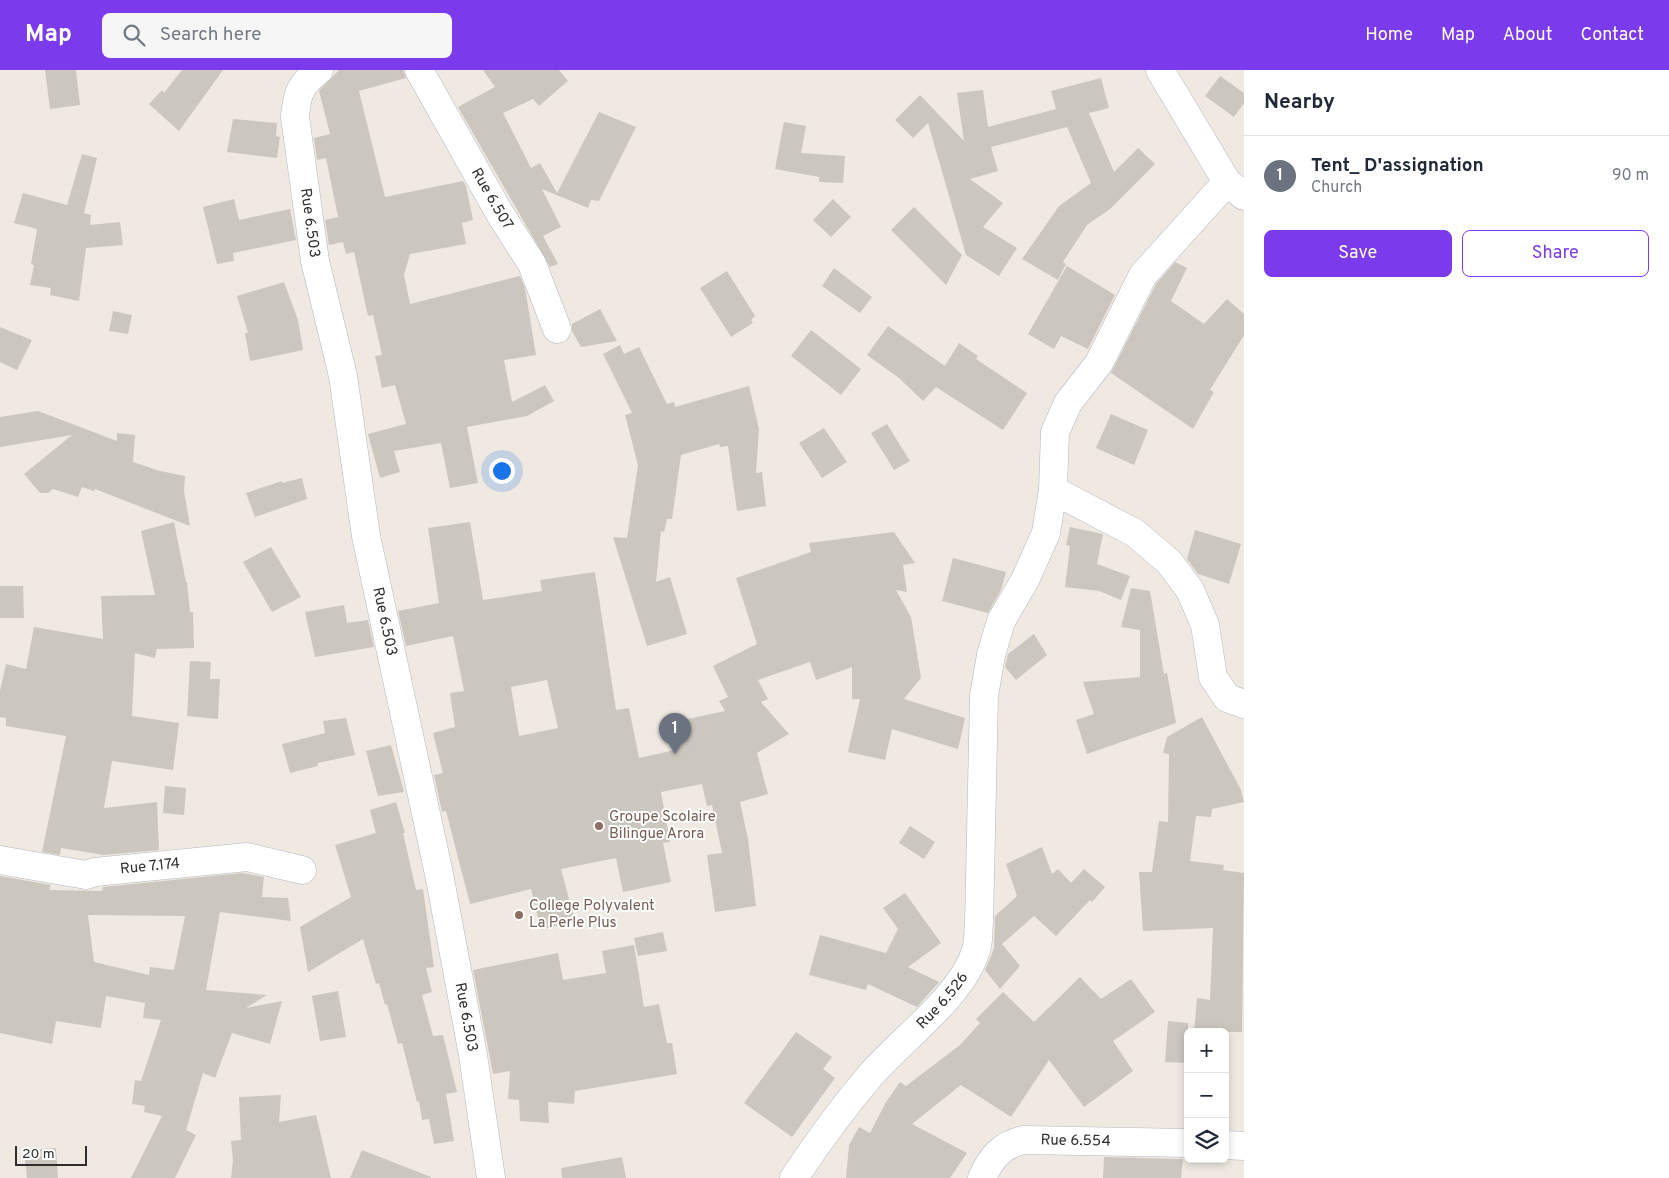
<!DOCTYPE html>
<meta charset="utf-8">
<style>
:root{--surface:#fff;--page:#f6f6f7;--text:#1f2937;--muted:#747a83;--line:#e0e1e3;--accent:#7c3aed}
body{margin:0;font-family:Overpass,sans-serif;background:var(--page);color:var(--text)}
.controls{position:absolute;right:15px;bottom:15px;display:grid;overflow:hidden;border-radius:8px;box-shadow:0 2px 8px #0003}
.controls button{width:45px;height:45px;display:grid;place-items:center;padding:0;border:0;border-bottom:1px solid var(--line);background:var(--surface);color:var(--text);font:25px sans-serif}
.scale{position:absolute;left:15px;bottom:12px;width:72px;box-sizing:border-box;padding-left:5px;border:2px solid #2e2e2e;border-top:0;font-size:14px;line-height:18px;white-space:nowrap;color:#2e2e2e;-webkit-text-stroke:4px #fff;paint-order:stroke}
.you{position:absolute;left:501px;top:400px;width:18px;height:18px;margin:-12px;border:4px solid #fff;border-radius:50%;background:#1a73e8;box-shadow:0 0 0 8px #1a73e833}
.badge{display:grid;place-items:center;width:32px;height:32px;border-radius:50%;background:var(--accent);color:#fff;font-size:16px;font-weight:700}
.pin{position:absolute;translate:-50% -41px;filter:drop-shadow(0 1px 2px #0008)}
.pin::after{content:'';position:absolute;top:26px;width:18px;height:15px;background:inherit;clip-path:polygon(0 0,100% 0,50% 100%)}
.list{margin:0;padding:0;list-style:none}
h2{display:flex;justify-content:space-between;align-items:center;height:65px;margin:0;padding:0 20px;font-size:21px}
h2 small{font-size:16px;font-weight:400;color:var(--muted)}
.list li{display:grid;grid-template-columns:32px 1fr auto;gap:15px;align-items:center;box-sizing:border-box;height:80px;padding:0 20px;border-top:1px solid var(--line)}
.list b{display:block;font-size:19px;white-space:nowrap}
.list p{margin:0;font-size:16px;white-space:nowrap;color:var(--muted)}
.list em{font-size:16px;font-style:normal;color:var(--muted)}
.actions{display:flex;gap:10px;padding:15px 20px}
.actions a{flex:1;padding:11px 0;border:1px solid var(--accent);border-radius:8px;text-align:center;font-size:18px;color:var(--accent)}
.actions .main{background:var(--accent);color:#fff}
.icon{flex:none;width:28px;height:28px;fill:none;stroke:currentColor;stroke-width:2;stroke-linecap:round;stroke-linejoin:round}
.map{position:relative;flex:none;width:1244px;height:1108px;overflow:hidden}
header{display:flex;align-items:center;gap:30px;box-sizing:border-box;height:70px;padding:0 25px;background:var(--accent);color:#fff}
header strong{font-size:24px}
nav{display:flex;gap:28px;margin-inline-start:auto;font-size:18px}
.search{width:350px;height:45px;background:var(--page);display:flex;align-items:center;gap:12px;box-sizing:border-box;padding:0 18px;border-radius:8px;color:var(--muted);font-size:19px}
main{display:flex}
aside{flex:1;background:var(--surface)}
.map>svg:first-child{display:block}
.building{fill:#cbc7bf;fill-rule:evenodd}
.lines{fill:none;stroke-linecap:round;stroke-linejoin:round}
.minor-casing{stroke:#b4b7c1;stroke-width:29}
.minor{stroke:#fff;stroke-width:28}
.education-dot{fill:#8d6e63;stroke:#fff;stroke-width:2}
.labels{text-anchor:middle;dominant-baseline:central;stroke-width:4;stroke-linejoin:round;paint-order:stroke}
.street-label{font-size:15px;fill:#2e2e2e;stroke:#fff}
.education-label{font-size:15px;fill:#785e54;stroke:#fff;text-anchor:start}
</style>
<header>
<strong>Map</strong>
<div class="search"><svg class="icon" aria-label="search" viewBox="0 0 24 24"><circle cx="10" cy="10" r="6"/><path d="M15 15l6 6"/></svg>Search here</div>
<nav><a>Home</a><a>Map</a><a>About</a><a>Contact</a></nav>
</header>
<main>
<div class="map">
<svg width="1244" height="1108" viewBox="0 0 1244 1108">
<rect width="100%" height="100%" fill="#efe9e1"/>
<!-- building -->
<g class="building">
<path d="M45,0h31l4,35 -30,4z"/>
<path d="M182,0h41l-44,61 -30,-27 13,-14 2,3z"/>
<path d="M339,0h64l3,8 -47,13 26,106 78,-16 3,5 7,34 -11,3 4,21 -56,10 -6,21 6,29 110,-28 5,12 11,67 -32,5 8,42 33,-17 9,16 -27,15 -60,11 11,56 -28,5 -9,-45 -47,8 6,21 -20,6 -12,-44 38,-10 -11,-39 -13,3 -7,-32 7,-1 -9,-40 -5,1 -14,-64 -8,2 -3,-12 -14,3 -4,-25 13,-3 -12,-59 -9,2 -3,-22 16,-4 -11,-43z"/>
<path d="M483,0h76l9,11 -29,25 -6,-7 -30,14 28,55 9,-5 17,30 42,-81 37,15 -37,74 -8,-1 -3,8 -46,-19 19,38 -18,9 15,28 -8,3 -92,-160 37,-20z"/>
<path d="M1220,6l24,17v10l-10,14 -29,-21z"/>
<path d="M1101,8l8,30 -20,5 25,59 24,-24 17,16 -45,45 -23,16 -24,37 3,2 -8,16 -36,-21 37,-53 32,-23 -24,-56 -76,20 7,24 -28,8 33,24 -20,24 34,21 -18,28 -33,-21 -38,-132 -15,15 -18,-18 25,-25 44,46 -7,-48 26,-3 5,37 68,-18 -5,-18z"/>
<path d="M233,49l44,4 -1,13 4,1 -3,21 -50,-6z"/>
<path d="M784,52l22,4 -5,27 44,3 -2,27 -24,-1v-5l-44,-8z"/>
<path d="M82,84l15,4 -13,55 7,2 -1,10 30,-3 3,23 -37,3 -7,53 -29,-6 1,-7 -21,-3 4,-20 -3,-1 6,-35 -23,-6 9,-30 44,12z"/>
<path d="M234,129l5,21 51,-11 6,31 -63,13 1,8 -17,3 -14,-57z"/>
<path d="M833,129l18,18 -20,20 -18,-17z"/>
<path d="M914,137l48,48 -16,30 -55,-55z"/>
<path d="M1175,192l12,6 -16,33 33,23 23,-25 17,15v21l-34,55 4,2 -21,37 -82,-56 45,-89z"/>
<path d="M1067,196l48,29 -27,54 -27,-13 -7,13 -26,-15z"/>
<path d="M834,198l38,29 -12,16 -38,-27z"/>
<path d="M727,201l28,45 -4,4 2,3 -22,14 -31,-49z"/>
<path d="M284,212l14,38 5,30 -53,11 -5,-28h3l-11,-37z"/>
<path d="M600,239l17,32 -36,6 -9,-16v-7z"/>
<path d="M113,241l19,4 -4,19 -19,-3z"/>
<path d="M888,256l57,40 14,-23 19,13 -2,3 51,34 -24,37 -67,-43 -13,14 -24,-23 -32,-23z"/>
<path d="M0,257l32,13 -15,30 -17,-8z"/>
<path d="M811,260l50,39 -20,26 -50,-39z"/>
<path d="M620,275l4,9 15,-7 28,57 7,-2 1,5 74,-21 10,43 -3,44 6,-1 4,34 -29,5 -9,-65 -8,1 -1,-3 -38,11 -9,64h-5l-3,13 -3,-1 -5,51 14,-5 17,57 -40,12 -34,-109 14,1 11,-73 -13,-50 7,-2 -29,-59z"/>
<path d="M38,341l79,30v-8l18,2 -2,27 27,9 25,5 -1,15 6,35 -95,-37 -1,2 -12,-4 -4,10 -25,-8 -5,4h-8l-16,-19 48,-39 -72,12v-30z"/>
<path d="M1111,344l37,16 -14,35 -38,-17z"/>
<path d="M887,354l23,37 -16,9 -23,-37z"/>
<path d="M824,358l23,34 -25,16 -23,-35z"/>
<path d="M302,408l5,21 -52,18 -9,-24 36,-12v2z"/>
<path d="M174,452l12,60h1l3,30h3l1,36 -37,1 -2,9 -20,-5 -3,63 47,7 -6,47 -61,-9 -8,47 53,-6 2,48 -55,5 -43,-7 -1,7 -18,-3 24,-116 -60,-10v-8l-6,-1v-26l6,-27 20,5 8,-42 69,12 -2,-43 54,-1 -14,-64z"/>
<path d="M470,452l13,78 59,-9 -2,-11 55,-8 21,138 13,-2 10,50 36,-8 -6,-27 56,-12 -6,-10 9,-4 -15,-31 44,-22 -21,-66 75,-26 -2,-9 85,-11 21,31 -12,2 4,27 -11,-2 15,27 10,61 -17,21 61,19 -7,31 -66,-20 -7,31 -37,-8 12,-53h-8v-32l-36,13 -6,-18 -52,18 10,19 -7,3 28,32 -32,19 11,41 -28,8 8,37 8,67 -41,6 -8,-57 15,-2 -10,-48 -5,1 -5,-22 -41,8 9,50 -7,1 8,39 -48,10 -7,-34 -55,11 14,52 -34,9 -10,-41 -61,15 -24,-93 -4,1 -8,-37 9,-2 -10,-40 22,-6 -5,-34 14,-2 -11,-55 -47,10 -8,-35 41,-8 -11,-75zM547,610l11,48 -39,8 -8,-49z"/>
<path d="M1070,457l33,7 -6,30 33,12 -9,24 -22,-9 -34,-4 5,-41 -4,-1z"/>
<path d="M1195,460l46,14 -12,40 -31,-10 -11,-15z"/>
<path d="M271,477l30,50 -29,15 -29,-50z"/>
<path d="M953,488l53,14 -5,18 -13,23 -46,-12z"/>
<path d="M0,516h23l1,32h-24z"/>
<path d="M1131,518l19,3 14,83 3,-1 9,50 -89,31 -11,-34 18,-6 -11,-32 57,-5v-47l-19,-3z"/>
<path d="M344,535l3,18 21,-3 6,27 -59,10 -10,-45z"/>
<path d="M1034,564l13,21 -31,25 -11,-13 3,-13z"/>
<path d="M190,591l21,1 -1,17h10l-2,40 -31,-3z"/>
<path d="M1202,647l39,73 3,12 -32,7 -1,8 -15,-1 -6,45 34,4 -1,5 21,3 -2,159h-48l3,-34 13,2 3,-72 -70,3 -4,-59h13l7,-51 9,1 1,-68 -6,-1 4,-16z"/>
<path d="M346,648l9,37 -37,8v3l-28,7 -8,-29 43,-11 -2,-12z"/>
<path d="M391,675l13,47 -26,4 -12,-45z"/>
<path d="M165,716l21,2 -2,27 -21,-2z"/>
<path d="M396,732l9,31h-2l13,57 7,-1 11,78 -8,1 6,24 -10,3 11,41 10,-1 14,57 -11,2 8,47 -20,3 -5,-25 -7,1 -3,-19 -2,1 -15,-59 -4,1 -11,-40 -2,1 -6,-22 -3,1 -13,-45 -55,33 -8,-45 51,-30 -16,-52 41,-12 -6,-23z"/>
<path d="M910,756l25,16 -11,17 -25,-16z"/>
<path d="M1042,777l10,27 6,-5 13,14 13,-14 21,18 -13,15 -2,-2 -34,36 -22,-20 -32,28 18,22 -20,23 -15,-19 9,-21 1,-33 22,-20 -11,-32z"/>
<path d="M243,803l21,4 -2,20 26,1 3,23 -71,-9 -14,78 61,5 -21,13 36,-7 -12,43 -38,-11 -17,45 -12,-5 -17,57 10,5 -21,43h-44l31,-62 -18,-4 1,-6 -13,-2 3,-24 6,1 20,-61 -18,-2 2,-15 -39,-7 -5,32 -45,-7 -4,23 -52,-11v-157l51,9 -2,5 53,1 1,-4zM88,845l97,1 -11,54 -24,-3 -1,8 -55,-13z"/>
<path d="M905,823l36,50 -33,24 31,15 -22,25 -49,-23 -2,6 -57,-15 11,-40 66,18 12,-24 -15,-21z"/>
<path d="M663,862l4,19 -29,5 -4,-18z"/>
<path d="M634,875l10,62 15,-3 8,39h5l5,31 -102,17 -1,13 -26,-2 1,21 -29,-2 -1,-21 -11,-1 2,-28 -17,3 -20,-104 85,-17 5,27 43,-7 -4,-22z"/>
<path d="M1080,907l21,22 30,-20 24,33 -42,29 20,30 -49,36 -35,-47 -38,57 -50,-32 -49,39 55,29 -17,25h-104l3,-33 10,-18 11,6 16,-31 14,-20 6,4 54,-41 20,-22 -4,-4 27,-27 31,30z"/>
<path d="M338,921l8,46 -26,4 -8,-45z"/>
<path d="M1168,951l20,2v40l-23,-1z"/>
<path d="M796,962l36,25 -9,12 12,9 -43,59 -48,-34z"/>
<path d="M281,1025l-2,27 37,-7 15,63h-100l2,-18 -2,-19 10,-1 -2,-43z"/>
<path d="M56,1078l2,30h-31l-3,-28z"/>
<path d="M362,1080l69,27v1h-81z"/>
<path d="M622,1087l4,21h-64l-1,-10z"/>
<path d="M1104,1087l79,2 -2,19h-78z"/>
</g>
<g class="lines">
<defs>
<g id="minor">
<path id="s1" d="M319,0c-19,15 -22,23 -24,47l20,144 28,115 23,160 73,338 34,181 18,123"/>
<path id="s2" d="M419,0l81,144 32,50 25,65"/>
<path d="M1160,0l67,112 17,14"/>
<path d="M1053,420l82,43 34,29 21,28 15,35 8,52 14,21 17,6"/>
<path id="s3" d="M0,790l86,15 9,-3 152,-15 55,13"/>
<path d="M1225,1075l19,1"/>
<path id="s4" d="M794,1108c23,-35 48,-69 75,-101 31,-37 94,-81 107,-127 3,-8 2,-18 3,-27l5,-227 7,-41 10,-34 24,-41 21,-47 7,-43 2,-58 13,-29 31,-40 44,-88 84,-93"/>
<path id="s5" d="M982,1108c9,-21 21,-34 42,-38l164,3"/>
</g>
</defs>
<!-- minor casing -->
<use href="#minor" class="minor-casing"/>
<!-- minor -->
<use href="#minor" class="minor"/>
</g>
<!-- markers -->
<g class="education-dot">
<circle cx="599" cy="756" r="5"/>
<circle cx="519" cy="845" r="5"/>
</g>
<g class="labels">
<!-- street labels -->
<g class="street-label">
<text stroke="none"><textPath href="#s2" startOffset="148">Rue 6.507</textPath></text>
<text stroke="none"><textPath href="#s1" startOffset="162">Rue 6.503</textPath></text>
<text stroke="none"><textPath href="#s1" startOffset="568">Rue 6.503</textPath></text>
<text stroke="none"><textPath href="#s3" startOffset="152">Rue 7.174</textPath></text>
<text stroke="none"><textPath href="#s4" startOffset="232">Rue 6.526</textPath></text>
<text stroke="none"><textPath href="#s1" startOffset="972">Rue 6.503</textPath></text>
<text stroke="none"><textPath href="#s5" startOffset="111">Rue 6.554</textPath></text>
</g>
<!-- education labels -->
<g class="education-label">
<text x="609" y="747">Groupe Scolaire<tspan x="609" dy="17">Bilingue Arora</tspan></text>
<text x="529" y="836">College Polyvalent<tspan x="529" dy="17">La Perle Plus</tspan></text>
</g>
</g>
</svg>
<div class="controls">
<button>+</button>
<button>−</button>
<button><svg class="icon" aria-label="layers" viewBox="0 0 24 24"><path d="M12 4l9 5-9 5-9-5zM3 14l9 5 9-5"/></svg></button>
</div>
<div class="scale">20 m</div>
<div class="you"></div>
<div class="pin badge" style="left:675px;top:684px;background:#6b7280">1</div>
</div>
<aside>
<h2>Nearby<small></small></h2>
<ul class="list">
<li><span class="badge" style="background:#6b7280">1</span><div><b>Tent_ D'assignation</b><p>Church</p></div><em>90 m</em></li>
</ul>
<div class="actions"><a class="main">Save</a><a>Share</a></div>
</aside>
</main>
